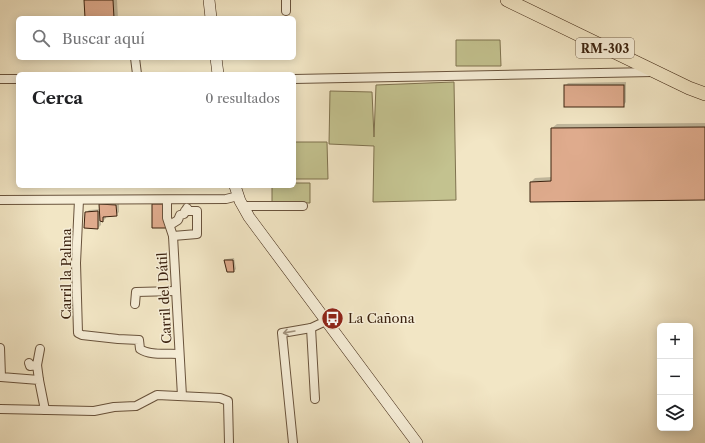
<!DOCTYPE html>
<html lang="es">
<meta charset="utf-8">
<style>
:root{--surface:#fff;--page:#f2f2f2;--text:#202124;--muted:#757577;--line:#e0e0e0}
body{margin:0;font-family:"Libre Caslon Text",serif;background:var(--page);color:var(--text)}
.controls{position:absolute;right:12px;bottom:12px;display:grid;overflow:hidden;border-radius:6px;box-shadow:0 2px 10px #0003}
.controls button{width:36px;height:36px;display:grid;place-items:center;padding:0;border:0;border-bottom:1px solid var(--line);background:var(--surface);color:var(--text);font:20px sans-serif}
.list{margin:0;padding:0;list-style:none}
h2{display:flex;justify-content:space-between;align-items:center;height:52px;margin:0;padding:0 16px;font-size:17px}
h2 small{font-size:13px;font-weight:400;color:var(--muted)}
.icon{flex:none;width:22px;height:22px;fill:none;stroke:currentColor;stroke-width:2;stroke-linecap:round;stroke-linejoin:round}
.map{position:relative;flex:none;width:705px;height:443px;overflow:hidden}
.search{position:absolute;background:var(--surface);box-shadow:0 2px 10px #0003;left:16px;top:16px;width:280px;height:44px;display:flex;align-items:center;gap:10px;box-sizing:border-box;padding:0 14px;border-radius:6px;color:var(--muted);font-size:15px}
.panel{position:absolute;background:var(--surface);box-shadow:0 2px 10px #0003;left:16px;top:72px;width:280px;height:116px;border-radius:6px}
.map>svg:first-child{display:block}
.green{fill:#c3c28f;stroke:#7f724f}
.shadow{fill:#0003}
.building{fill:#dfab8d;stroke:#3b220f}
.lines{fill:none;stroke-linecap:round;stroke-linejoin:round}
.minor-casing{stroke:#69533c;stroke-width:10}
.secondary-casing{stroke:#3b220f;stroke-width:12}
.trunk-casing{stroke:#3b220f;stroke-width:14}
.minor{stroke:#f7efd9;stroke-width:8}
.secondary{stroke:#f7efd9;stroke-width:11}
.trunk{stroke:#f2e6c5;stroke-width:13}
.oneway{stroke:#a2937e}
.labels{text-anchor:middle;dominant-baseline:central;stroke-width:3;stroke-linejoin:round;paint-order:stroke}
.shield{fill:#f7efd9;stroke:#73604c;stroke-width:1}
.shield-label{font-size:12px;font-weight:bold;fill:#3b220f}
.street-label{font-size:13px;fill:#3b220f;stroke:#f7efd9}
.poi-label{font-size:13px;fill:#3b220f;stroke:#f7efd9;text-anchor:start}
</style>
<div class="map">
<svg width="705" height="443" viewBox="0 0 705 443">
<rect width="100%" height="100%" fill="#f2e6c5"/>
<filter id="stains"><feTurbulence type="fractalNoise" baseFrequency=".005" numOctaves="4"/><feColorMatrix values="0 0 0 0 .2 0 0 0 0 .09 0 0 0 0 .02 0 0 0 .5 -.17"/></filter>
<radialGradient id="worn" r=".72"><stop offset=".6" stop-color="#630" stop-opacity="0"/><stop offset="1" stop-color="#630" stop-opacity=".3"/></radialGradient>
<!-- green -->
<g class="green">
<path d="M500,40l1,26h-45v-26z"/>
<path d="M454,82l2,118 -83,2 1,-56 -45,-2 1,-53 42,1 2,45 2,-52z"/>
<path d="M294,142h33l1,37h-34z"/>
<path d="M294,183h16v20l-38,-1v-16h22z"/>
</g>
<!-- shadow -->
<g class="shadow">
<path d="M85,0h32l1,18h-32z"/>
<path d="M626,82v20l-3,4 -58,-20 3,-3z"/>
<path d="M705,123v76l-174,-17 4,-4 17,-1v-49l5,-4z"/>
<path d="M103,201l16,1v10l-3,3 -10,1v2l-3,3 -2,-1v5l-3,3 -12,-15 3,-3 12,-1 -1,-5z"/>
<path d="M234,258l2,11 -2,2h-6l-3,-11 2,-1z"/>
</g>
<!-- building -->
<g class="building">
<path d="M84,0h29l1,18h-29z"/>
<rect x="564" y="85" width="60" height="22"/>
<path d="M705,127v73l-175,2v-20l21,-1v-53z"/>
<path d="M99,204l17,1 1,11 -14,1v5l-3,-1z"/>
<path d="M152,204h11l3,24h-14z"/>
<path d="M98,211v18l-14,-1 1,-16z"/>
<path d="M224,260h9l1,12h-7z"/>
</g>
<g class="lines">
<defs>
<g id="minor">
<path d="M286,0v11"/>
<path d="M135,58l2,16"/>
<path d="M0,79h18"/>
<path d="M294,79l359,-7"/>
<path d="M0,200l226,-1 12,-3"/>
<path d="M79,200l-3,63 2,70 4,2 36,4 21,1 1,9c10,7 27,4 39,5"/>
<path d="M167,200v18l6,18 9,160"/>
<path d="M243,206h60"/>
<path d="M170,225l8,-5 2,-5 4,-1 3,-6"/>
<path d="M173,236l24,-2v-23h-12"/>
<path d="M135,304l1,-12 40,-1"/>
<path d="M311,328l4,71"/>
<path d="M0,348l1,29 38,3 6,30"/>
<path d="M29,363l1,3 7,-1 2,15"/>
<path d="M37,365l3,-16"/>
<path d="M0,409l94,2 20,-4 22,-1 21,-11 63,3 8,3 1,42"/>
<path d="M293,443l-11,-110 29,-5 15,-7"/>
</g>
<g id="secondary">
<path d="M209,0l2,18"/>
<path d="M216,58l2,16"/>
<path d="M235,186l5,15 9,16 168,226"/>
</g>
<path id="trunk" d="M507,0l182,88 16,6"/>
</defs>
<!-- minor casing -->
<use href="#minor" class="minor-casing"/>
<!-- secondary casing -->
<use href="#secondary" class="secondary-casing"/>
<!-- trunk casing -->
<use href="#trunk" class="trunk-casing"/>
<!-- minor -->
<use href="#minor" class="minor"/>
<!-- secondary -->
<use href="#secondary" class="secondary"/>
<!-- trunk -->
<use href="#trunk" class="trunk"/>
</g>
<!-- one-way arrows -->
<defs><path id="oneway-shaft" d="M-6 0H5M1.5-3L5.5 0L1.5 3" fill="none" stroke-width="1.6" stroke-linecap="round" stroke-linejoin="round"/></defs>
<use class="oneway" href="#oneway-shaft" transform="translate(289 332) rotate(170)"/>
<!-- icons -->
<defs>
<symbol id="bus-disc" viewBox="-11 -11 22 22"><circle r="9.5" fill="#8f2418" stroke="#f7efd9"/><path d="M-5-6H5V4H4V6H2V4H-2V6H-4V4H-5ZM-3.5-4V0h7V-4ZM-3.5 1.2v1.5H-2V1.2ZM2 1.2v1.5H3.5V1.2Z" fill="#fff"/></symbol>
</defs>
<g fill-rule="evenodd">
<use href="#bus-disc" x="320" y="306" width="25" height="25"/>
</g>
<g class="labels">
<!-- shield labels -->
<rect class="shield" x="576" y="38" width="58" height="20" rx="3"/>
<g class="shield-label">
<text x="605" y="48">RM-303</text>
</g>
<!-- street labels -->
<g class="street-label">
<text transform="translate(66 274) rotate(-90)">Carril la Palma</text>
<text transform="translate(164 298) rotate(-93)">Carril del Dátil</text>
</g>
<!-- poi labels -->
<g class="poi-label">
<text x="348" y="318">La Cañona</text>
</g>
</g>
<rect width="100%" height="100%" filter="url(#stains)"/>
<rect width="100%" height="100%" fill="url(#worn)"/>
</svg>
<div class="controls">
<button>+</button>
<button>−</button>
<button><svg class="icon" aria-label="layers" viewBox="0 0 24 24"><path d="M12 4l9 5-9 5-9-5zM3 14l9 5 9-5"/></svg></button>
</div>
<div class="search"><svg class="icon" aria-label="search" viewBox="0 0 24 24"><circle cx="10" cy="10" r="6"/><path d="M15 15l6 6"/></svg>Buscar aquí</div>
<section class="panel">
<h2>Cerca<small>0 resultados</small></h2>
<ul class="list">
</ul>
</section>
</div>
